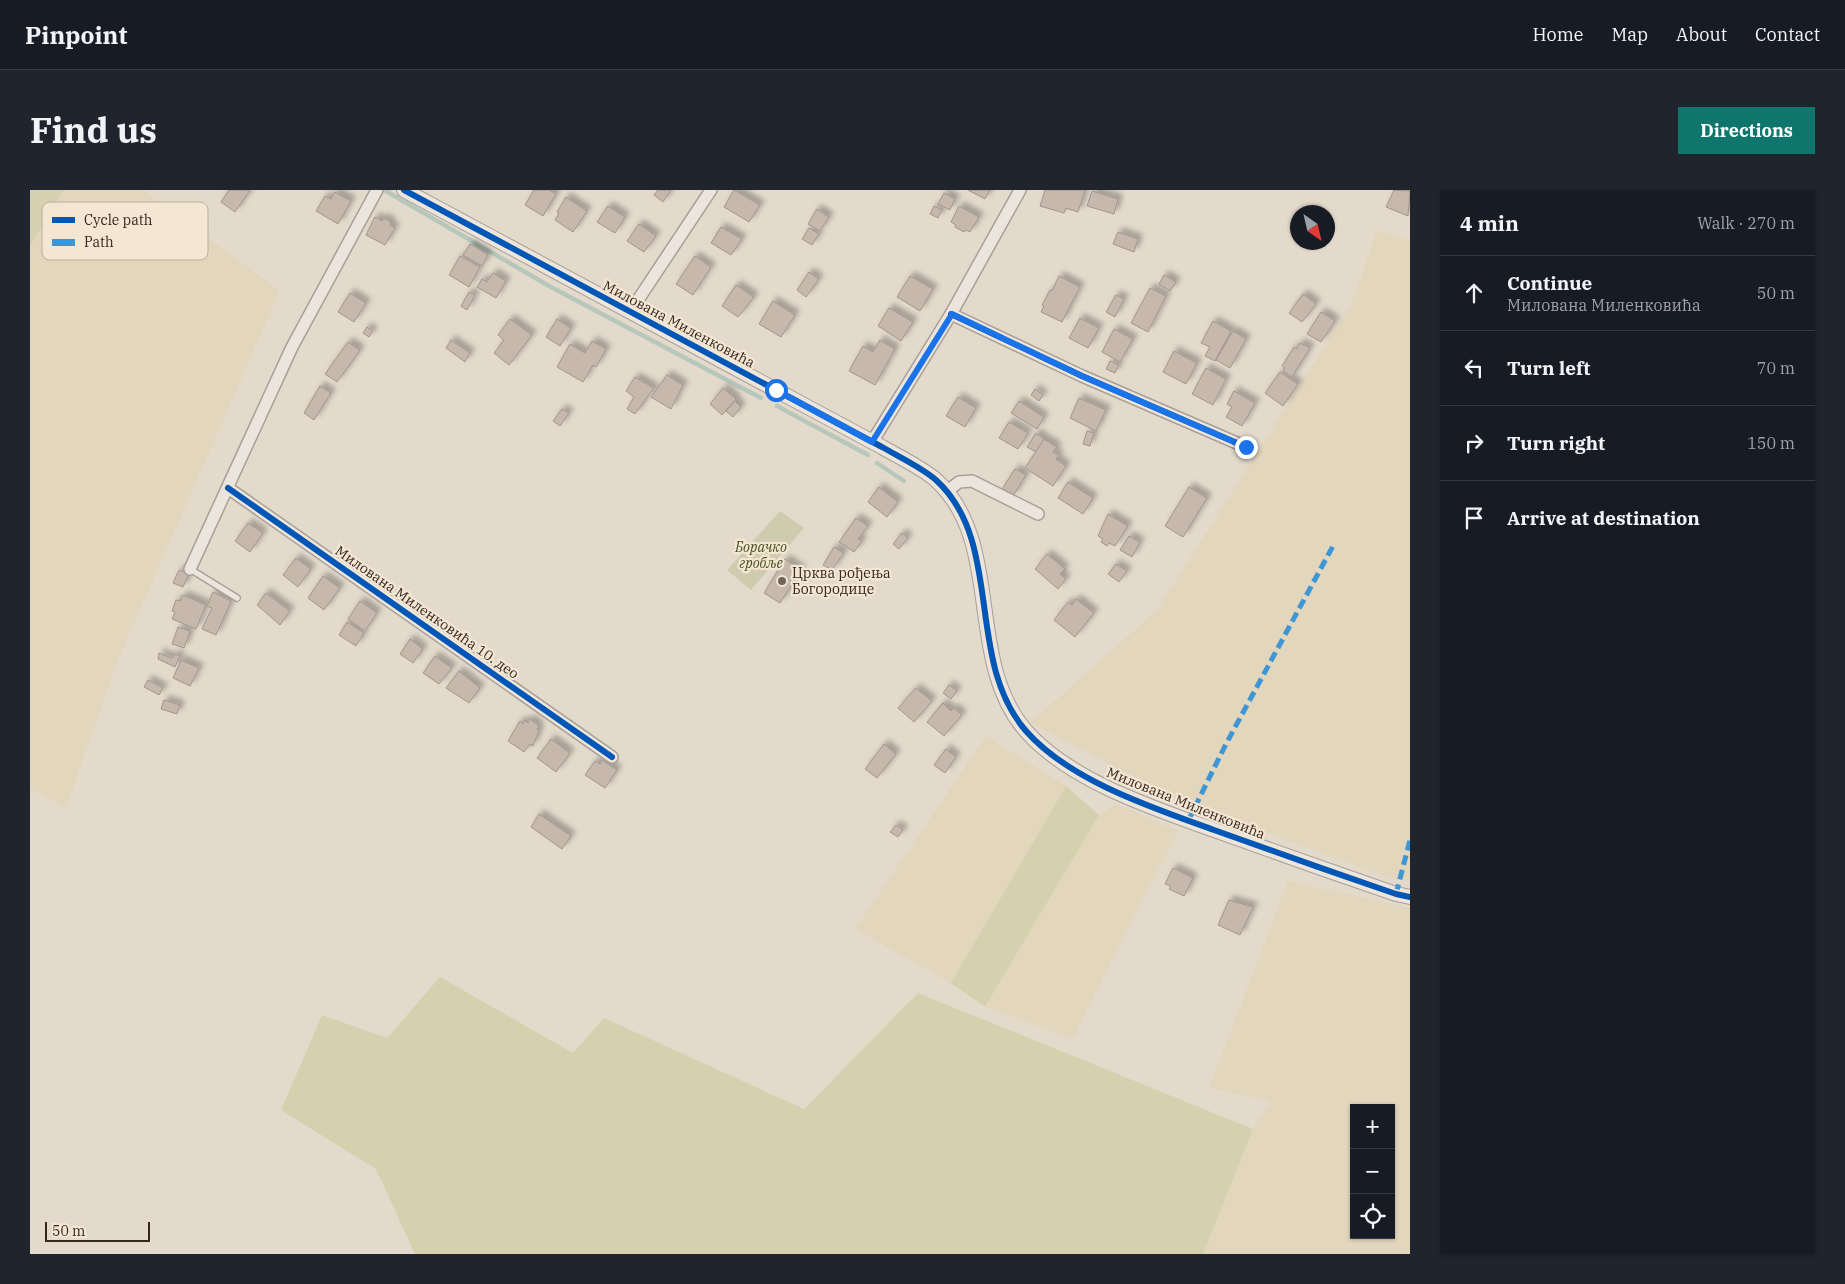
<!DOCTYPE html>
<meta charset="utf-8">
<style>
:root{--surface:#171b24;--page:#20242c;--text:#f1f3f6;--muted:#9ea1a6;--line:#363941;--accent:#0f766e}
body{margin:0;font-family:"IBM Plex Serif",serif;background:var(--page);color:var(--text)}
.controls{position:absolute;right:15px;bottom:15px;display:grid;overflow:hidden;border-radius:0px;box-shadow:0 1px 4px #0004}
.controls button{width:45px;height:45px;display:grid;place-items:center;padding:0;border:0;border-bottom:1px solid var(--line);background:var(--surface);color:var(--text);font:25px sans-serif}
.compass{position:absolute;left:1260px;top:15px;width:45px;height:45px;border-radius:50%;background:var(--surface);box-shadow:0 1px 4px #0004;rotate:146deg}
.scale{position:absolute;left:15px;bottom:12px;width:105px;box-sizing:border-box;padding-left:5px;border:2px solid #35271e;border-top:0;font-size:14px;line-height:18px;white-space:nowrap;color:#35271e;-webkit-text-stroke:4px #f3e6d2;paint-order:stroke}
.stop{position:absolute;width:15px;height:15px;margin:-11px;border:4px solid #1a73e8;border-radius:50%;background:#fff}
.stop.end{background:#1a73e8;border-color:#fff;box-shadow:0 1px 5px #0008}
.list{margin:0;padding:0;list-style:none}
h2{display:flex;justify-content:space-between;align-items:center;height:65px;margin:0;padding:0 20px;font-size:21px}
h2 small{font-size:16px;font-weight:400;color:var(--muted)}
.list li{display:grid;grid-template-columns:32px 1fr auto;gap:15px;align-items:center;box-sizing:border-box;height:75px;padding:0 20px;border-top:1px solid var(--line)}
.list b{display:block;font-size:19px;white-space:nowrap}
.list p{margin:0;font-size:16px;white-space:nowrap;color:var(--muted)}
.list em{font-size:16px;font-style:normal;color:var(--muted)}
.icon{flex:none;width:28px;height:28px;fill:none;stroke:currentColor;stroke-width:2;stroke-linecap:round;stroke-linejoin:round}
.map{position:relative;flex:none;width:1380px;height:1064px;overflow:hidden;border-radius:0px}
header{display:flex;align-items:center;gap:30px;box-sizing:border-box;height:70px;padding:0 25px;background:var(--surface);border-bottom:1px solid var(--line)}
header strong{font-size:24px}
nav{display:flex;gap:28px;margin-inline-start:auto;font-size:18px}
.intro{display:flex;align-items:center;justify-content:space-between;box-sizing:border-box;height:120px;padding:0 30px}
h1{margin:0;font-size:35px}
.button{padding:12px 22px;border-radius:0px;background:var(--accent);color:#fff;font-size:18px;font-weight:700}
main{display:flex;gap:30px;padding:0 30px}
aside{flex:1;background:var(--surface);border-radius:0px;box-shadow:0 1px 4px #0004}
.map>svg:first-child{display:block}
.farmland{fill:#e2d6bd;fill-rule:evenodd}
.green{fill:#d5d1af}
.cemetery{fill:#cfcbaf}
.lines{fill:none;stroke-linecap:round;stroke-linejoin:round}
.stream{stroke:#b8c7bb;stroke-width:4.5}
.building{fill:#c6b8ad;stroke:#a3958c;filter:url(#shadow)}
.service-casing{stroke:#a89f96;stroke-width:8}
.minor-casing{stroke:#a89f96;stroke-width:14}
.tertiary-casing{stroke:#a89f96;stroke-width:16}
.service{stroke:#ebe5de;stroke-width:5.5}
.minor{stroke:#ebe5de;stroke-width:11}
.tertiary{stroke:#ebe5de;stroke-width:14}
.quiet{stroke:#3e96d5;stroke-width:5;stroke-dasharray:10 5;stroke-linecap:butt}
.cycleway-casing{stroke:#f3e6d2;stroke-width:9}
.cycleway{stroke:#0057b8;stroke-width:6}
.route{stroke:#1a73e8;stroke-width:6}
.poi-dot{fill:#72665b;stroke:#f3e6d2;stroke-width:2}
.labels{text-anchor:middle;dominant-baseline:central;stroke-width:4.5;stroke-linejoin:round;paint-order:stroke}
.street-label{font-size:14px;fill:#35271e;stroke:#f3e6d2}
.park-label{font-size:14px;font-style:italic;fill:#4b5126;stroke:#f3e6d2}
.poi-label{font-size:14px;fill:#35271e;stroke:#f3e6d2;text-anchor:start}
.key{fill:#f3e6d2;stroke:#baad9c;stroke-width:1}
.key-label{font-size:14px;fill:#35271e}
</style>
<header>
<strong>Pinpoint</strong>
<nav><a>Home</a><a>Map</a><a>About</a><a>Contact</a></nav>
</header>
<div class="intro"><h1>Find us</h1><a class="button">Directions</a></div>
<main>
<div class="map">
<svg width="1380" height="1064" viewBox="0 0 1380 1064">
<defs>
<filter id="shadow"><feDropShadow dx="4.5" dy="-4.5" stdDeviation="2.5" flood-color="#0004"/></filter>
</defs>
<rect width="100%" height="100%" fill="#e3dacc"/>
<!-- farmland -->
<g class="farmland">
<path d="M34,0h79l137,101 -162,369 -52,148 -36,-19v-543z"/>
<path d="M1347,40l33,11v641l-23,-5 -204,-75 -153,-79 127,-113 194,-305z"/>
<path d="M956,546l80,50 -115,197 -96,-54z"/>
<path d="M1086,614l62,27 -105,208 -88,-32 114,-192z"/>
<path d="M1258,691l122,27v346h-207l50,-125 18,-28 -62,-13zM1324,918h37v127h-37z"/>
</g>
<!-- green -->
<g class="green">
<path d="M0,0h34l-34,56z"/>
<path d="M1036,596l33,29 -114,192 -34,-24z"/>
<path d="M410,787l133,76 31,-35 200,91 114,-116 335,136 -50,125h-788l-39,-85 -95,-59 41,-95 65,23z"/>
</g>
<!-- cemetery -->
<path class="cemetery" d="M750,321l24,17 -53,62 -24,-20z"/>
<g class="lines">
<!-- stream -->
<g class="stream">
<path d="M356,1l163,95 212,112"/>
<path d="M747,216l91,49"/>
<path d="M847,273l27,18"/>
</g>
</g>
<!-- building -->
<g class="building">
<path d="M199,0h21l-15,22 -14,-10z"/>
<path d="M504,0h15l7,4 -13,22 -18,-11z"/>
<path d="M628,0h13l-8,12 -9,-7z"/>
<path d="M704,0l26,15 -11,17 -25,-15z"/>
<path d="M938,0h22l-5,9z"/>
<path d="M1015,0h40l-7,22 -12,-4 -2,5 -24,-7z"/>
<path d="M1364,0l16,1 -2,25 -22,-9z"/>
<path d="M1062,1l26,8 -4,15 -27,-8z"/>
<path d="M305,2l16,9 -13,23 -22,-13 9,-15 6,3z"/>
<path d="M914,3l11,6 -5,11 -12,-6z"/>
<path d="M536,7l21,14 -14,21 -18,-12 4,-7 -2,-1z"/>
<path d="M578,16l17,11 -10,16 -18,-11z"/>
<path d="M904,16l8,4 -4,8 -8,-4z"/>
<path d="M929,16l20,11 -9,15 -4,-2 -2,2 -9,-5 1,-2 -5,-3z"/>
<path d="M787,19l12,8 -9,14 -12,-7z"/>
<path d="M345,27l7,4 1,-3 8,4 -1,3 5,3 -10,17 -19,-10z"/>
<path d="M609,34l17,12 -12,16 -17,-11z"/>
<path d="M691,37l21,12 -11,16 -20,-12z"/>
<path d="M779,38l10,6 -7,11 -10,-6z"/>
<path d="M1088,42l20,7 -4,13 -21,-8z"/>
<path d="M440,54l18,11 -6,11 -19,-11z"/>
<path d="M430,66l20,11 -11,20 -20,-12z"/>
<path d="M665,66l16,11 -18,28 -17,-11z"/>
<path d="M779,82l10,7 -13,18 -9,-7z"/>
<path d="M463,83l13,8 -10,17 -19,-11 5,-8 5,3z"/>
<path d="M1134,85l12,7 -6,9 -11,-7z"/>
<path d="M880,86l23,13 -13,22 -23,-14z"/>
<path d="M1029,86l21,11 -18,35 -21,-10 3,-6 -2,-1 8,-15 2,1z"/>
<path d="M706,95l18,12 -16,20 -16,-11z"/>
<path d="M1120,98l16,8 -18,36 -17,-9z"/>
<path d="M439,102l6,3 -8,15 -6,-4z"/>
<path d="M320,103l16,10 -12,19 -16,-10z"/>
<path d="M1273,104l13,10 -14,18 -13,-9z"/>
<path d="M1086,105l8,4 -9,18 -9,-5z"/>
<path d="M743,111l22,14 -14,22 -22,-13z"/>
<path d="M859,118l24,14 -12,19 -23,-15z"/>
<path d="M1291,122l14,9 -14,21 -14,-8z"/>
<path d="M1050,128l19,10 -11,20 -19,-10z"/>
<path d="M480,129l22,16 -23,30 -15,-12 10,-13 -6,-5z"/>
<path d="M527,129l14,9 -11,18 -14,-9z"/>
<path d="M1183,131l18,10 -16,30 -10,-5 5,-9 -9,-4z"/>
<path d="M337,137l6,4 -4,6 -6,-4z"/>
<path d="M1084,139l19,10 -13,23 -18,-10z"/>
<path d="M1203,141l13,8 -16,29 -14,-8z"/>
<path d="M421,150l19,13 -5,9 -19,-14z"/>
<path d="M850,150l15,9 -20,36 -26,-14 14,-25 10,6z"/>
<path d="M562,151l14,8 -10,18 -3,-2 -10,17 -26,-15 13,-23 15,9z"/>
<path d="M318,152l12,8 -23,32 -12,-8z"/>
<path d="M1270,153l10,5 -18,29 -9,-6 2,-3 -3,-2 12,-19 3,2z"/>
<path d="M1144,161l23,12 -11,21 -23,-12z"/>
<path d="M1080,171l9,4 -4,8 -9,-4z"/>
<path d="M1176,178l20,11 -13,26 -21,-11z"/>
<path d="M1250,182l18,12 -15,22 -18,-13z"/>
<path d="M637,185l16,10 -12,24 -20,-12z"/>
<path d="M605,187l19,11 -19,26 -8,-5 7,-12 -8,-6z"/>
<path d="M290,196l11,7 -17,27 -10,-7z"/>
<path d="M693,198l13,11 -14,16 -12,-11z"/>
<path d="M1005,199l8,6 -4,6 -8,-6z"/>
<path d="M1204,201l21,12 -13,23 -16,-9 6,-10 -5,-3z"/>
<path d="M928,207l18,11 -11,19 -19,-11z"/>
<path d="M1049,208l27,12 -10,21 -26,-13z"/>
<path d="M705,211l6,6 -8,10 -7,-6z"/>
<path d="M989,211l25,16 -7,12 -26,-16z"/>
<path d="M532,219l7,4 -9,13 -7,-5z"/>
<path d="M979,232l19,11 -10,16 -19,-11z"/>
<path d="M1057,241l7,2 -4,13 -7,-2z"/>
<path d="M1006,243l8,6 -8,13 -9,-5z"/>
<path d="M1014,249l13,8 -4,5 6,3 -3,4 10,7 -13,20 -28,-18z"/>
<path d="M985,279l11,6 -13,21 -11,-7z"/>
<path d="M1038,292l25,16 -10,16 -25,-16z"/>
<path d="M849,297l19,15 -11,15 -19,-15z"/>
<path d="M1159,297l18,11 -24,39 -18,-11z"/>
<path d="M1078,324l20,12 -13,20 -6,-3 -2,3 -6,-4 2,-3 -5,-3z"/>
<path d="M826,328l12,8 -10,13 4,2 -8,11 -15,-10z"/>
<path d="M218,333l15,10 -13,19 -15,-11z"/>
<path d="M872,343l6,5 -9,11 -6,-5z"/>
<path d="M1099,346l11,6 -8,15 -12,-7z"/>
<path d="M804,357l10,6 -12,17 -9,-5z"/>
<path d="M1017,364l18,15 -5,5 6,5 -8,10 -23,-20z"/>
<path d="M266,368l15,11 -13,18 -15,-12z"/>
<path d="M755,369l16,11 -21,33 -16,-10z"/>
<path d="M1086,374l11,7 -8,11 -11,-8z"/>
<path d="M149,380l10,4 -6,13 -10,-4z"/>
<path d="M293,386l17,12 -16,22 -16,-12z"/>
<path d="M183,402l18,9 -15,34 -14,-6 10,-21 -5,-2z"/>
<path d="M236,403l24,18 -10,14 -23,-20z"/>
<path d="M153,405l23,10 -10,24 -24,-10 3,-7 -3,-1 4,-11 4,1z"/>
<path d="M1046,409l18,14 -19,24 -21,-17 14,-18 4,3z"/>
<path d="M330,411l17,12 -12,18 -17,-12z"/>
<path d="M317,432l17,11 -8,13 -17,-11z"/>
<path d="M148,437l12,4 -6,17 -12,-4z"/>
<path d="M380,449l13,10 -10,14 -13,-9z"/>
<path d="M129,463l13,5 3,-4 5,2 -5,11 -17,-8z"/>
<path d="M405,466l17,12 -13,16 -16,-11z"/>
<path d="M151,470l18,8 -9,18 -17,-8z"/>
<path d="M429,481l21,17 -11,15 -23,-15z"/>
<path d="M118,490l15,8 -4,7 -15,-8z"/>
<path d="M919,495l8,6 -6,8 -8,-6z"/>
<path d="M886,498l16,13 -18,21 -16,-14z"/>
<path d="M134,510l16,5 -3,9 -16,-5z"/>
<path d="M913,513l8,8 3,-3 8,7 -18,21 -17,-14z"/>
<path d="M500,529l9,7 -2,3 2,1 -6,16 -3,-2 -6,8 -16,-11 12,-20 3,3 2,-4 3,3z"/>
<path d="M521,549l19,14 -14,19 -19,-14z"/>
<path d="M854,554l12,10 -19,24 -12,-9z"/>
<path d="M916,559l10,8 -11,16 -11,-8z"/>
<path d="M572,570l15,10 -12,18 -20,-13 10,-14 5,3z"/>
<path d="M509,624l32,22 -9,13 -31,-22z"/>
<path d="M866,635l7,5 -5,7 -8,-5z"/>
<path d="M1143,678l20,10 -9,18 -15,-7 2,-3 -6,-2z"/>
<path d="M1199,710l24,7 -13,28 -22,-10z"/>
</g>
<g class="lines">
<defs>
<path id="service" d="M160,379l47,29"/>
<g id="minor">
<path d="M600,122l81,-122"/>
<path d="M921,124l131,62 164,71"/>
<path d="M842,252l79,-128 69,-124"/>
<path d="M198,298l384,269"/>
<path d="M916,302l13,-10 13,-1 66,33"/>
<path d="M160,379l102,-222 85,-157"/>
</g>
<path id="tertiary" d="M374,0l478,257c17,10 39,20 54,33 69,63 28,180 90,251 44,50 127,77 188,99 61,22 121,43 182,64l14,3"/>
</defs>
<!-- service casing -->
<use href="#service" class="service-casing"/>
<!-- minor casing -->
<use href="#minor" class="minor-casing"/>
<!-- tertiary casing -->
<use href="#tertiary" class="tertiary-casing"/>
<!-- service -->
<use href="#service" class="service"/>
<!-- minor -->
<use href="#minor" class="minor"/>
<!-- tertiary -->
<use href="#tertiary" class="tertiary"/>
<!-- quiet -->
<g class="quiet">
<path d="M1158,631l38,-77 107,-198"/>
<path d="M1366,704l14,-54"/>
</g>
<defs>
<g id="cycleway">
<path d="M374,0l478,257c17,10 39,20 54,33 69,63 28,180 90,251 44,50 127,77 188,99 61,22 121,43 182,64l14,3"/>
<path d="M921,124l131,62 164,71"/>
<path d="M198,298l384,269"/>
</g>
</defs>
<!-- cycleway casing -->
<use href="#cycleway" class="cycleway-casing"/>
<!-- cycleway -->
<use href="#cycleway" class="cycleway"/>
</g>
<g class="lines">
<!-- route -->
<path class="route" d="M746,200l96,52 80,-128 130,62 164,71"/>
</g>
<!-- markers -->
<circle class="poi-dot" cx="752" cy="391" r="5"/>
<g class="labels">
<!-- street labels -->
<g class="street-label">
<text transform="translate(649 134) rotate(28)">Милована Миленковића</text>
<text transform="translate(397 422) rotate(35)">Милована Миленковића 10. део</text>
<text transform="translate(1156 613) rotate(22)">Милована Миленковића</text>
</g>
<!-- park labels -->
<g class="park-label">
<text x="731" y="357">Борачко<tspan x="731" dy="16">гробље</tspan></text>
</g>
<!-- poi labels -->
<g class="poi-label">
<text x="762" y="383">Црква рођења<tspan x="762" dy="16">Богородице</tspan></text>
</g>
</g>
<!-- legend -->
<rect x="12" y="12" width="166" height="58" rx="8" class="key"/>
<rect x="22" y="27" width="23" height="6" fill="#0057b8"/>
<rect x="22" y="49" width="23" height="7" fill="#3e96d5"/>
<g class="key-label">
<text x="54" y="35">Cycle path</text>
<text x="54" y="57">Path</text>
</g>
</svg>
<div class="controls">
<button>+</button>
<button>−</button>
<button><svg class="icon" aria-label="locate" viewBox="0 0 24 24"><circle cx="12" cy="12" r="6"/><path d="M12 2v4M12 18v4M2 12h4M18 12h4"/></svg></button>
</div>
<svg class="compass" viewBox="-18 -18 36 36"><path d="M0-13l5 13h-10z" fill="#e53935"/><path d="M0 13l5-13h-10z" fill="#9ea1a6"/></svg>
<div class="scale">50 m</div>
<div class="stop" style="left:746px;top:200px"></div>
<div class="stop end" style="left:1216px;top:257px"></div>
</div>
<aside>
<h2>4 min<small>Walk · 270 m</small></h2>
<ul class="list">
<li><svg class="icon" aria-label="ahead" viewBox="0 0 24 24"><path d="M12 20V5M6 11l6-6 6 6"/></svg><div><b>Continue</b><p>Милована Миленковића</p></div><em>50 m</em></li>
<li><svg class="icon" aria-label="left" viewBox="0 0 24 24"><path d="M17 20v-9H6M10 6l-5 5 5 5"/></svg><div><b>Turn left</b></div><em>70 m</em></li>
<li><svg class="icon" aria-label="right" viewBox="0 0 24 24"><path d="M7 20v-9h11M14 6l5 5-5 5"/></svg><div><b>Turn right</b></div><em>150 m</em></li>
<li><svg class="icon" aria-label="arrive" viewBox="0 0 24 24"><path d="M6 21V4h12l-3 4 3 4H6"/></svg><div><b>Arrive at destination</b></div></li>
</ul>
</aside>
</main>
